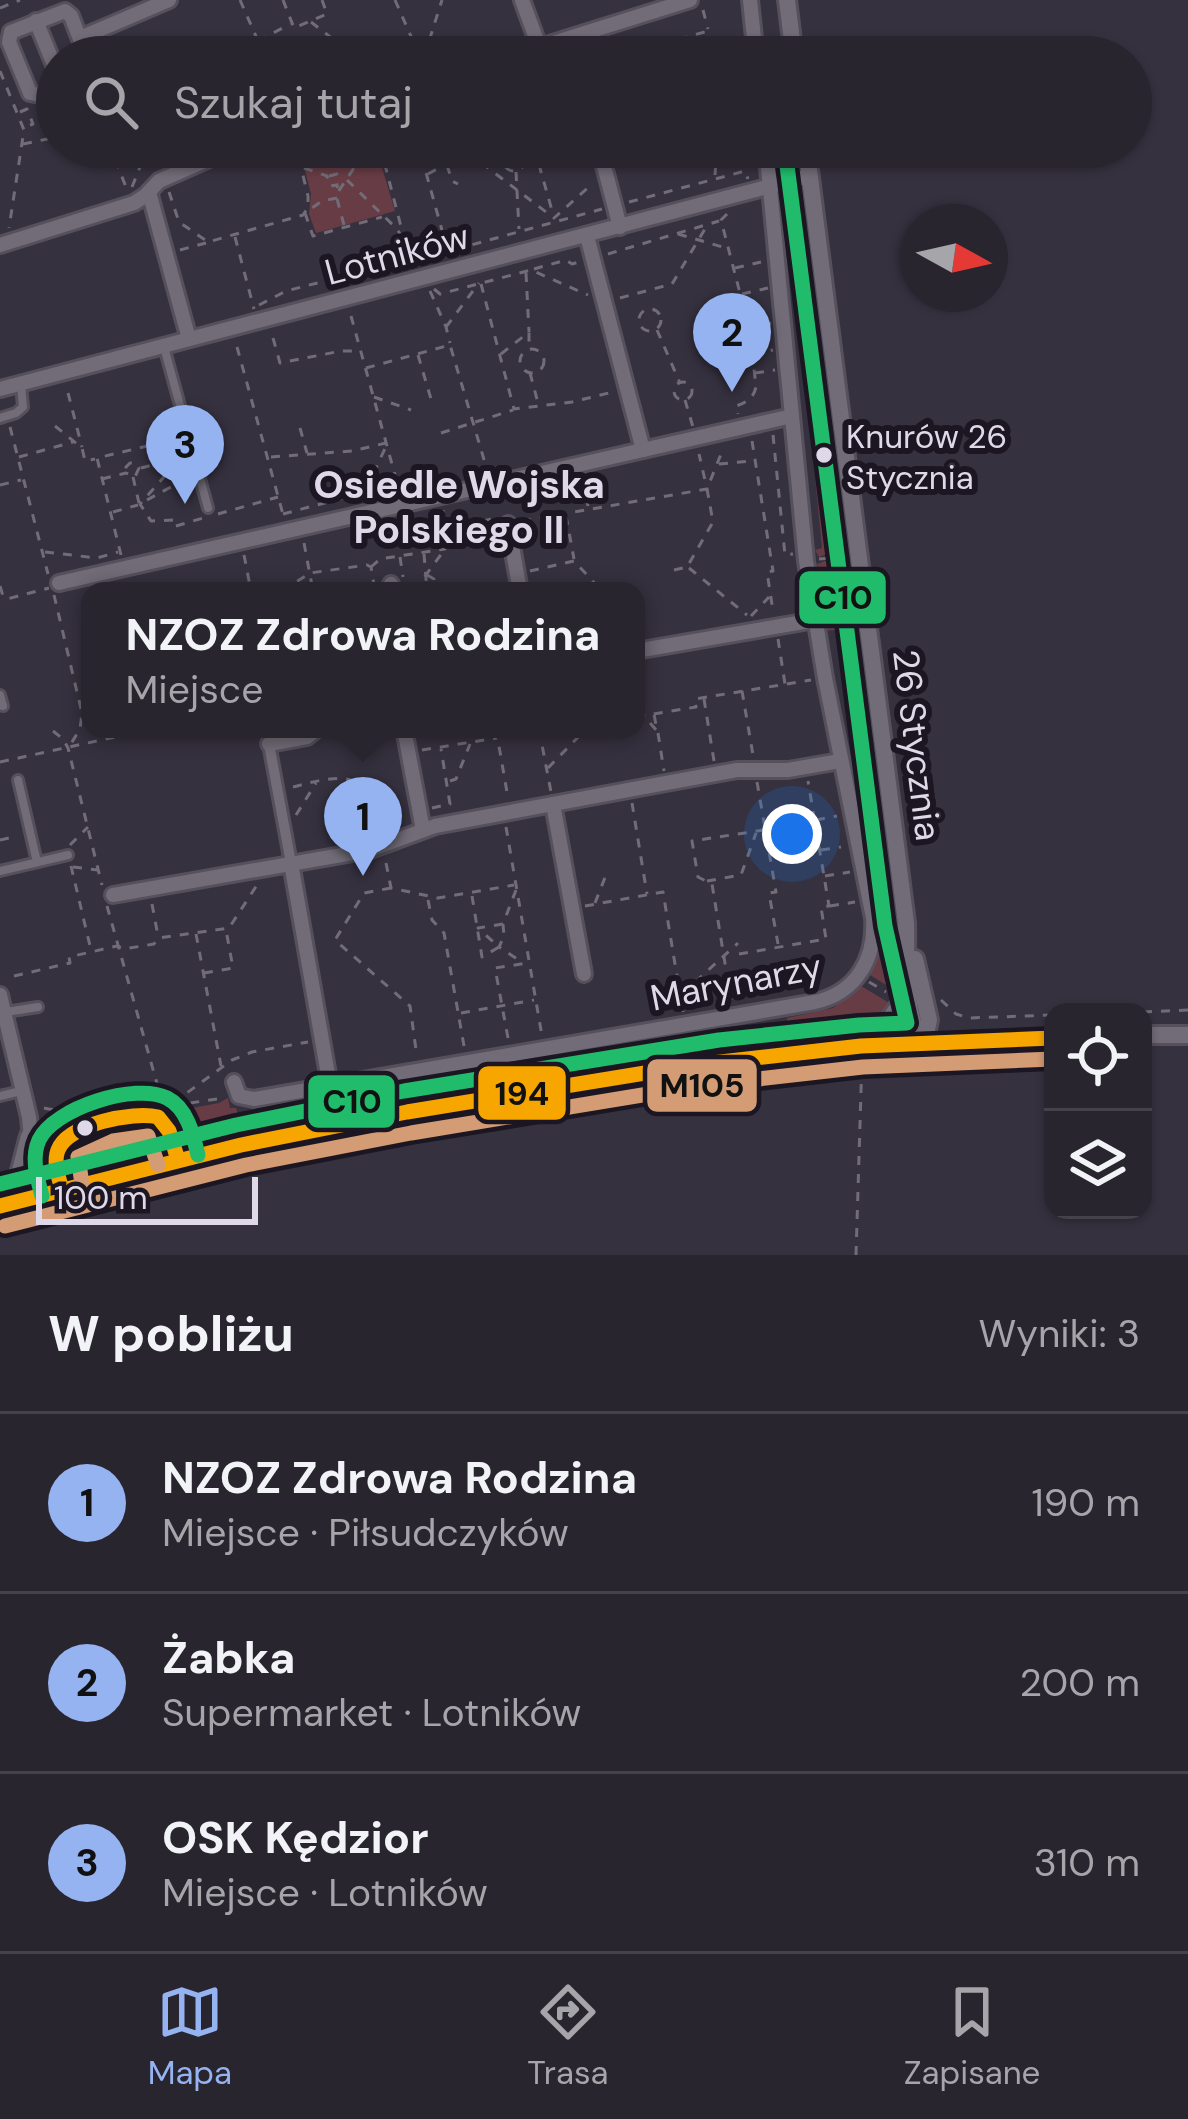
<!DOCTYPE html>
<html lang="pl">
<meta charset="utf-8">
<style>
:root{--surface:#28252f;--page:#302d37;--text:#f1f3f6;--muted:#a5a5aa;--line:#44424b;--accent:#95b2f1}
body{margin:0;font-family:"DM Sans",sans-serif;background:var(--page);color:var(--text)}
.controls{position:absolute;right:36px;bottom:36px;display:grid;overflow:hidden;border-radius:24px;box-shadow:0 3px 9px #0004}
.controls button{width:108px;height:108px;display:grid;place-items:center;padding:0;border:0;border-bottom:3px solid var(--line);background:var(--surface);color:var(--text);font:60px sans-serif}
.compass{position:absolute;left:900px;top:204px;width:108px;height:108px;border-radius:50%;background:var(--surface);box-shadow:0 3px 9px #0004;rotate:98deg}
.scale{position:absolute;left:36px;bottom:30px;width:222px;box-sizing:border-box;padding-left:12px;border:6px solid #dfd8e9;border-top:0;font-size:33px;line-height:42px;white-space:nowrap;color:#dfd8e9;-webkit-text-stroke:9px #1b1622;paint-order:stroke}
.you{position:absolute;left:792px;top:834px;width:42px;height:42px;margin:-30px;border:9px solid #fff;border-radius:50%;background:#1a73e8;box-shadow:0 0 0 18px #1a73e833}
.badge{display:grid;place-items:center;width:78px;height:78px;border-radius:50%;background:var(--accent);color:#111;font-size:39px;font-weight:700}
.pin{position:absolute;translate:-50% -99px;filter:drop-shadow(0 3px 6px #0008)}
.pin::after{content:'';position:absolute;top:63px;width:42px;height:36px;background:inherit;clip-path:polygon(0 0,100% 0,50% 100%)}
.popup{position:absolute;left:81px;top:582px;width:564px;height:156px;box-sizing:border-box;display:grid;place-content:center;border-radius:24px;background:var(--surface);filter:drop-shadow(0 3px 9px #0005);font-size:39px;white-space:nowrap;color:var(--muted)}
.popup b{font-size:45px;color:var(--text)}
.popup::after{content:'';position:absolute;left:50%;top:100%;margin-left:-24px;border:24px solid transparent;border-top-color:var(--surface)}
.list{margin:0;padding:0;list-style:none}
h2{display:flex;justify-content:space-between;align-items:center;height:156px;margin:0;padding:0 48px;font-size:51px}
h2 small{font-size:39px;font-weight:400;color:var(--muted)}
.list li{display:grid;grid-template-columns:78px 1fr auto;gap:36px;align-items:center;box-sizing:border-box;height:180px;padding:0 48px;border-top:3px solid var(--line)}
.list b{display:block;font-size:45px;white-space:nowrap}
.list p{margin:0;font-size:39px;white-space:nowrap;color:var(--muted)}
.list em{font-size:39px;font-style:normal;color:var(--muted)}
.icon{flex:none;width:66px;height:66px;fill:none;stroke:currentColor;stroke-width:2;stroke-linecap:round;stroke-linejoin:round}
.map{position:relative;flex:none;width:1188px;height:1255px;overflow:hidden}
.search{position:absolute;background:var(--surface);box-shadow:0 3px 9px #0004;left:36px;right:36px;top:36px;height:132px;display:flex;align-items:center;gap:30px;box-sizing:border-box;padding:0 42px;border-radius:66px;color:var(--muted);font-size:45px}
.sheet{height:696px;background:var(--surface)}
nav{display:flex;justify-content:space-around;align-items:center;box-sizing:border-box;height:168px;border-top:3px solid var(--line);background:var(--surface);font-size:33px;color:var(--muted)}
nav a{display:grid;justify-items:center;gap:6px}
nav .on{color:var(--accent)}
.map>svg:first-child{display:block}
.green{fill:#683c45}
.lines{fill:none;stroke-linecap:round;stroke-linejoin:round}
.service-casing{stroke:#55505c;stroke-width:14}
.pedestrian-casing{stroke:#55505c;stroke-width:16}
.minor-casing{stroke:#55505c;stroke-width:20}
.tertiary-casing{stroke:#55505c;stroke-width:22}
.path{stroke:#716c77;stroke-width:3;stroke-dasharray:9 9;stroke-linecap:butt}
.service{stroke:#716c77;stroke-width:8}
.pedestrian{stroke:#716c77;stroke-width:10}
.minor{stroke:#716c77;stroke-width:14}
.tertiary{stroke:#716c77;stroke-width:16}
.bus-1-casing{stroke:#1b1622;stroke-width:24}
.bus-2-casing{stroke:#1b1622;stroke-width:24}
.bus-3-casing{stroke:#1b1622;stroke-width:24}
.bus-1{stroke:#f7a600;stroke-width:15}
.bus-2{stroke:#d39c74;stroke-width:15}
.bus-3{stroke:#20bc6c;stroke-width:15}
.bus-dot{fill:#dfd8e9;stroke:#1b1622;stroke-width:4.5}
.labels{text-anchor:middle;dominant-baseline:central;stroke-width:12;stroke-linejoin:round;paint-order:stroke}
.bus-label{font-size:33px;fill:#dfd8e9;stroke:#1b1622;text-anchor:start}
.street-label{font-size:36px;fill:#dfd8e9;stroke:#1b1622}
.neighbourhood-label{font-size:39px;font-weight:bold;fill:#dfd8e9;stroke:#1b1622}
.line-badge{stroke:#1b1622;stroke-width:4.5}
.pale-badge-label{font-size:33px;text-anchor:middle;font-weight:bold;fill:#111}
</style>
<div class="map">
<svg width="1188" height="1255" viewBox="0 0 1188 1255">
<rect width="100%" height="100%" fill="#36313f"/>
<!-- green -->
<g class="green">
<path d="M299,147h101l-22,7 17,57 -79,22 -7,-19 2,-20z"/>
<path d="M793,192l38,296 -5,48 1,18 -8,3 -4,-7 7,-2 -33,-338h-12v-14z"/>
<path d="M802,197l3,2 37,291 -8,37 4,27 -5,1 -2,-22 5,-46 -36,-288z"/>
<path d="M825,561l4,1 1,4 5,40 16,34 11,118 -6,4 -3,-1 -2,-10 7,-2 -23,-119 -12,1 -7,-44 10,-2 -2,-15h-6l-1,-6z"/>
<path d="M837,578h4l4,25 5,1 10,26 10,80 7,108 20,160 -1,13 -26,-16c19,-35 8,-67 0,-103l11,-4 -17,-85 -8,1 12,-27 -3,-49 -10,-75 -14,-28z"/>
<path d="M861,986l30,18 -13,17 -17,10 -118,13 -52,12 -265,45 -8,-1 -7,-10 3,-9 19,-7 3,12 352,-58 -1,-10 46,-10z"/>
<path d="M381,1083l11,3 4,8 -3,8 -7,6 -171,35c-20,0 -39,-10 -44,-31l48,-9 9,-5 2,10h6l3,10 135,-22 -1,-12z"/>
<path d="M137,1123l13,2 11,9v10l-9,13 -71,17 -12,-8 -2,-12 9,-14z"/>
</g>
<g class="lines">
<defs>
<g id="service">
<path d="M164,347l44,161"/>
<path d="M0,418l16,-5 7,-6 -2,-22"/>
<path d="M0,695l3,11"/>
<path d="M18,780l19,82"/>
<path d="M0,871l68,-16"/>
<path d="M6,1012l32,-5"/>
<path d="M0,1096l21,-5"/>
<path d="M62,1188c-4,-15 -11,-31 -1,-45 11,-16 81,-36 97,-25 14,8 16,28 20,42"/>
</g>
<path id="pedestrian" d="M269,744l22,119"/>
<g id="minor">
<path d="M522,0l18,49"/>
<path d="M750,0l6,57"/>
<path d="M36,21l21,51"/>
<path d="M80,38l89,-38"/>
<path d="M508,57l182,-57"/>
<path d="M57,88l-17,7 -10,-2 -21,-51 2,-10 54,-21 6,5 16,41"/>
<path d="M599,147l21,80"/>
<path d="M149,192l40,147"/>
<path d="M587,236l56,214"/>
<path d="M0,245l134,-42 11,-7 14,-15 77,-34"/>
<path d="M0,389l809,-213"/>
<path d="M508,524l12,67"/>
<path d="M59,583l733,-167"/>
<path d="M391,584l1,7"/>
<path d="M636,651l179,-31"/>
<path d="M404,729l19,101"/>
<path d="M269,744l38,-7 10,-8"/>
<path d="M553,804l31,170"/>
<path d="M291,863l39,223"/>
<path d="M113,895l257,-45 65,-24 231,-43 71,-13h51l52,-9"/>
<path d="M0,995l29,122 5,54 6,25"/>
<path d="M401,1074l6,38"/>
<path d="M234,1082l5,14 15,3 561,-97c41,-9 61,-43 58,-84l-48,-240 -19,-117 -40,-414"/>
<path d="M19,1201l-2,-23 11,-42"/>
</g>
<g id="tertiary">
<path d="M787,0l7,57"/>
<path d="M806,147l100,776c1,31 -4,98 18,120"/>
<path d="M915,959l14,61 -5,23"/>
<path d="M1143,1035h45"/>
<path d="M854,1043c25,-10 43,-27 52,-53"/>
<path d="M0,1206l241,-61 166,-33 287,-47 167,-19 192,-8"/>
</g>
</defs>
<!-- service casing -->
<use href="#service" class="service-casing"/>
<!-- pedestrian casing -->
<use href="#pedestrian" class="pedestrian-casing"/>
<!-- minor casing -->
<use href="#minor" class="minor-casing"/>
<!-- tertiary casing -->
<use href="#tertiary" class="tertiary-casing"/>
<!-- path -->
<g class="path">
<path d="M240,0l18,41 -11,16"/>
<path d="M283,0l11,28 33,-14 -5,-14"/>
<path d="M395,0l25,57"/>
<path d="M0,8l20,-8"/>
<path d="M703,10l5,19"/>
<path d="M311,22l45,35"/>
<path d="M258,41l32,-17"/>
<path d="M112,43l6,14"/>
<path d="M716,45l26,-4"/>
<path d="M235,50l3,7"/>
<path d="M575,55l1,2"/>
<path d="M424,57l18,-57"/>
<path d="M652,57l3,-11 53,-15 7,26"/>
<path d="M0,71l24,59 -15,98"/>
<path d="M20,112l7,-3 6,15 -8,3"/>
<path d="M23,144l34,-7"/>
<path d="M104,147l8,5 16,40"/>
<path d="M166,147l6,14"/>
<path d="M534,147l19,67"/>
<circle cx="514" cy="160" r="11"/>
<path d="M467,152l87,66 38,-34"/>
<path d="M116,155l20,-8"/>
<path d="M447,165l5,16 6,3"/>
<path d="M304,168l23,8 3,10 7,-1 1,7"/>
<path d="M516,172l3,57"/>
<path d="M428,174l48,-27"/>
<path d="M715,175l2,-28"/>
<path d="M329,176l8,-2 1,10"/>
<path d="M347,180l50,49 8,13 6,26"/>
<path d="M132,187l16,-40"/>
<path d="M169,192l10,30 29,20 95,-27 5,-8v-11l-12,-49"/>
<path d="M337,198l-15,3 -17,12 8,23 69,-19"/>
<path d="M629,202l116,-31 3,8"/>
<path d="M727,214l-6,6 28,108 7,58c-1,11 -10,17 -20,20l2,8"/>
<path d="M344,225l-8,-30 32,-48"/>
<path d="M678,234l48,14"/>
<path d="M235,237l19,72"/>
<path d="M405,242l-21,-81 36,-10 30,108"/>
<path d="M180,250l26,-7"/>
<path d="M459,253l1,-5 142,-39"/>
<path d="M608,254l111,-33"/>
<path d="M735,268l26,-6"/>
<path d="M534,269l32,-9 6,4 10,-3"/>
<path d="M526,273l3,59"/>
<path d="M481,284l33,125 58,-7 41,-10"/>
<path d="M434,289l6,5 91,-24 57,25"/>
<path d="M430,291l16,36 4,16"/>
<path d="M742,294l26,-6"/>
<path d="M620,298l52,-14 36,-60"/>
<path d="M259,305l27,-14 47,-12 5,4"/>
<circle cx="650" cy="320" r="11"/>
<path d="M351,316l49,177"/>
<path d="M446,327l33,-44"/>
<path d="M751,328l20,-5"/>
<path d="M657,330l23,53"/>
<path d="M273,338l7,25 61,-12h18"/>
<path d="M237,347l47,171"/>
<circle cx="532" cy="361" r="12"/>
<path d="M501,354l28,-22v15"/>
<path d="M753,354l20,-4"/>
<path d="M418,355l13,44"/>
<path d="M366,368l84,-23 38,128"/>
<path d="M530,373l8,30"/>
<path d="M755,373l20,-3"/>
<circle cx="683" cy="391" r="9"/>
<path d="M68,393l14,54"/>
<path d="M374,397l37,13"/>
<path d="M685,400l8,27"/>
<path d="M55,426l27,22 3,13 10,-2"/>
<path d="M10,427l38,147"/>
<path d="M300,428l7,25"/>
<path d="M441,433l72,-23"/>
<path d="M773,435l12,120 8,-1"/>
<path d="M752,441l21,130 -6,1 6,39"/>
<path d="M159,445l3,9 6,-1 4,9"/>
<path d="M19,457l54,-15"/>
<path d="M271,457l81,-6 34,-8"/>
<path d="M719,464l32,-3"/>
<path d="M141,468l15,-4 2,5 10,-1"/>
<path d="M133,477l6,26"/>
<path d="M102,479l24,-6 9,4 4,-9 -4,-5h-5l-4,4v6"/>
<path d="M582,480l6,26"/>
<path d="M0,485l21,-5"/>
<path d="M366,490l21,-46"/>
<path d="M833,496l-4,40 9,68 14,28"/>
<path d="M147,500l22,-12 18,-5"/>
<path d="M113,512l25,-7"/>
<path d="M218,514l60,-17"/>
<path d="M283,514l113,-30"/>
<path d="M566,516l8,43"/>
<path d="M173,520l-22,1 -11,-17 31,-35 7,-19"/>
<path d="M522,521l185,-32 -8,-35"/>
<path d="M176,526l27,-8"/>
<path d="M447,529l49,-11"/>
<path d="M304,543l9,48"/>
<path d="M45,552l52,6 21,-6"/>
<path d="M424,554l3,37 9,-3"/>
<path d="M121,555l-24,-97 80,-19"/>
<path d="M244,555l7,36"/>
<path d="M400,557l3,20"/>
<path d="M819,559l22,-2"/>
<path d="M371,567l9,-8 65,-10 -2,-39"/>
<path d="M689,568l58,47"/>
<path d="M674,570l13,-3 26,-45 -6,-33 16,-40"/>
<path d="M530,571l44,-10 28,30"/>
<path d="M427,575l7,4 4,12"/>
<path d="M0,586l3,10 4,3 42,-11"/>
<path d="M282,591l28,-18 57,-8 4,2 4,24"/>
<path d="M414,591l31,-42"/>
<path d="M54,595l28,118 -2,16 -11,18"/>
<path d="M751,616l18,-19"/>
<path d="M778,639l7,45"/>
<path d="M636,672l8,44 13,15 -3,-17"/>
<path d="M742,691l11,64"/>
<path d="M704,699l10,62"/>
<path d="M636,717l60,-10 -1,-8 116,-19"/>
<path d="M496,729l12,69"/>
<path d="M539,729l12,63"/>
<path d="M53,731l10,8 5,9 34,137"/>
<path d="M543,733l22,-4"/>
<path d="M658,733l6,38"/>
<path d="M422,750l75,-12"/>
<path d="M0,762l152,-33"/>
<path d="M858,766l7,-8 -3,-39"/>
<path d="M548,768l38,-39"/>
<path d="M450,781l6,-2 14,-35"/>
<path d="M757,782l19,110 -7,1 9,51"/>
<path d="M293,787c21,-5 63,-20 74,8 4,12 5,28 7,40"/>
<path d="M632,803l15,91"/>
<path d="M432,808l18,-4 -9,-55"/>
<path d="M296,815l20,-32"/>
<path d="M816,820l21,-4"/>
<path d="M506,827l36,209"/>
<path d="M0,840l17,-4"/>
<path d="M70,845l18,-18"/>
<path d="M821,850l20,-3"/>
<path d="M386,863l5,25 47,10 76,-13"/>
<path d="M71,866l20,84"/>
<path d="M73,867l25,3"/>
<path d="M825,876l25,-4"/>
<path d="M707,881l34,-6 15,-42"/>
<path d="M391,888l-27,5 -29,47 75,66 7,51"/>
<path d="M516,890l-13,34 1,12 -5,11 21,14"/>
<path d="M472,896l10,61 17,-10 -21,-19 25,-4"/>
<path d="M428,900l4,20 12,13 20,113"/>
<path d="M595,903l11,-28"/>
<path d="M152,904l6,32"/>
<path d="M107,906l56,199"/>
<path d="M585,906l78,-14 20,120"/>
<path d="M830,906l25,-4"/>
<path d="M196,934l25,132"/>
<path d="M739,954l87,-15 -5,-32 8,-1 -21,-125"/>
<path d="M204,973l29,-5 -7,-38"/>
<path d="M14,976l56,-13 -1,-6 48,-11 7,3 30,-5 4,-6 71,-10 28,-43"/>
<path d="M869,982l17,10"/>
<path d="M682,994l56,-51"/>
<path d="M731,1000l-19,-116 -14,-7 -6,-36 72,-11"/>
<path d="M941,1000l15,14 13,4 84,-3"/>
<path d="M1143,1012l45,-2"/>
<path d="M461,1013l73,-13"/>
<path d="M508,1038l-13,-70 33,-5"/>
<path d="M138,1103l12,-2 14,6 59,-9"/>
<path d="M173,1103l59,-43 20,-8 56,-10"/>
<path d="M44,1108c20,5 41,-1 62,1"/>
<path d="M46,1137l17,-14 12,-5"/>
<path d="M856,1255l6,-196"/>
</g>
<!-- service -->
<use href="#service" class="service"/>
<!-- pedestrian -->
<use href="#pedestrian" class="pedestrian"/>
<!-- minor -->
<use href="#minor" class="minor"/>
<!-- tertiary -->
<use href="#tertiary" class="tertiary"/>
<defs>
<g id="bus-1">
<path d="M62,1190c-3,-12 -9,-27 -4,-40 10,-26 75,-39 100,-33l11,14 9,29"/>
<path d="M0,1206l241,-61 166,-33 287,-47 167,-19 192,-8"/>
</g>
<g id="bus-2">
<path d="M82,1184l-4,-27 35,-16 35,-5 10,29"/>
<path d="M5,1226l241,-61 165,-32 286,-47 166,-19 190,-8"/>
</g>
<g id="bus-3">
<path d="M0,1184l236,-59 168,-34 315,-51 140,-15 48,-2 -22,-97 -100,-776"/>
<path d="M42,1196c-5,-19 -11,-38 -3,-56 15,-32 97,-58 128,-42 20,10 26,36 31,57"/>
</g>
</defs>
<!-- bus-1 casing -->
<use href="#bus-1" class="bus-1-casing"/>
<!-- bus-2 casing -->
<use href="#bus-2" class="bus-2-casing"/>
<!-- bus-3 casing -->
<use href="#bus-3" class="bus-3-casing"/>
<!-- bus-1 -->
<use href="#bus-1" class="bus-1"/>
<!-- bus-2 -->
<use href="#bus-2" class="bus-2"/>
<!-- bus-3 -->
<use href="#bus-3" class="bus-3"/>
</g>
<!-- markers -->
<g class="bus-dot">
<circle cx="824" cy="455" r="10"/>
<circle cx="85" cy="1128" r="10"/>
</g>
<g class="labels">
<!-- bus labels -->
<g class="bus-label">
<text x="846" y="436">Knurów 26<tspan x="846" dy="41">Stycznia</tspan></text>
</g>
<!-- street labels -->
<g class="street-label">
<text transform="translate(397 254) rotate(-15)">Lotników</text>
<text transform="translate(917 745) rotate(83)">26 Stycznia</text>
<text transform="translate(736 982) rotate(-11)">Marynarzy</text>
</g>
<!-- neighbourhood labels -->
<g class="neighbourhood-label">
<text x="459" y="484">Osiedle Wojska<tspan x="459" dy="45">Polskiego II</tspan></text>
</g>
</g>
<g class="line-badge">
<rect x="797" y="569" width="91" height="57" rx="12" fill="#20bc6c"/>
<rect x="645" y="1057" width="114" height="57" rx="12" fill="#d39c74"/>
<rect x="476" y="1064" width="92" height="58" rx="12" fill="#f7a600"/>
<rect x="306" y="1073" width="91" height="57" rx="12" fill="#20bc6c"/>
</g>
<g class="pale-badge-label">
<text x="843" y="609">C10</text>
<text x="702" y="1097">M105</text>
<text x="522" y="1105">194</text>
<text x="352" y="1113">C10</text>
</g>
</svg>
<div class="controls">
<button><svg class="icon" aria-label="locate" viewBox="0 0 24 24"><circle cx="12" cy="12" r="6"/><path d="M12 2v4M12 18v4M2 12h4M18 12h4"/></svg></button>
<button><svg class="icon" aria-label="layers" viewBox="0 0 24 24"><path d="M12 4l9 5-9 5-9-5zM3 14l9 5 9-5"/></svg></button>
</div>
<svg class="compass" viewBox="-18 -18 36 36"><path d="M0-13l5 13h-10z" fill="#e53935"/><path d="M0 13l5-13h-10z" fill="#a5a5aa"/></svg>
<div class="scale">100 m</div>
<div class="you"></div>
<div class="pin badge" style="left:363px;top:876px">1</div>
<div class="popup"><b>NZOZ Zdrowa Rodzina</b>Miejsce</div>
<div class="pin badge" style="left:732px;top:392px">2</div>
<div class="pin badge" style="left:185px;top:504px">3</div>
<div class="search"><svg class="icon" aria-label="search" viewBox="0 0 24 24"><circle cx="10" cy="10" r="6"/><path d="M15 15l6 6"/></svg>Szukaj tutaj</div>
</div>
<section class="sheet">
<h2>W pobliżu<small>Wyniki: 3</small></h2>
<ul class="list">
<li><span class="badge">1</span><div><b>NZOZ Zdrowa Rodzina</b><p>Miejsce · Piłsudczyków</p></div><em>190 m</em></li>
<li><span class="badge">2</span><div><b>Żabka</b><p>Supermarket · Lotników</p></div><em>200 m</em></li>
<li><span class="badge">3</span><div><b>OSK Kędzior</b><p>Miejsce · Lotników</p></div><em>310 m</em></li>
</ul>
</section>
<nav>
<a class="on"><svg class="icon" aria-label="map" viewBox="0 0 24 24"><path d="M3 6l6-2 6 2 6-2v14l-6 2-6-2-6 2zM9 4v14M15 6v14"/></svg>Mapa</a>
<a><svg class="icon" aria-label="directions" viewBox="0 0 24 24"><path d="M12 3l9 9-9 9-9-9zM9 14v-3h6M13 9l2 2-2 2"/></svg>Trasa</a>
<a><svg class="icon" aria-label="saved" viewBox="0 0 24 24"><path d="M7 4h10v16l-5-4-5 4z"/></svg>Zapisane</a>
</nav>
